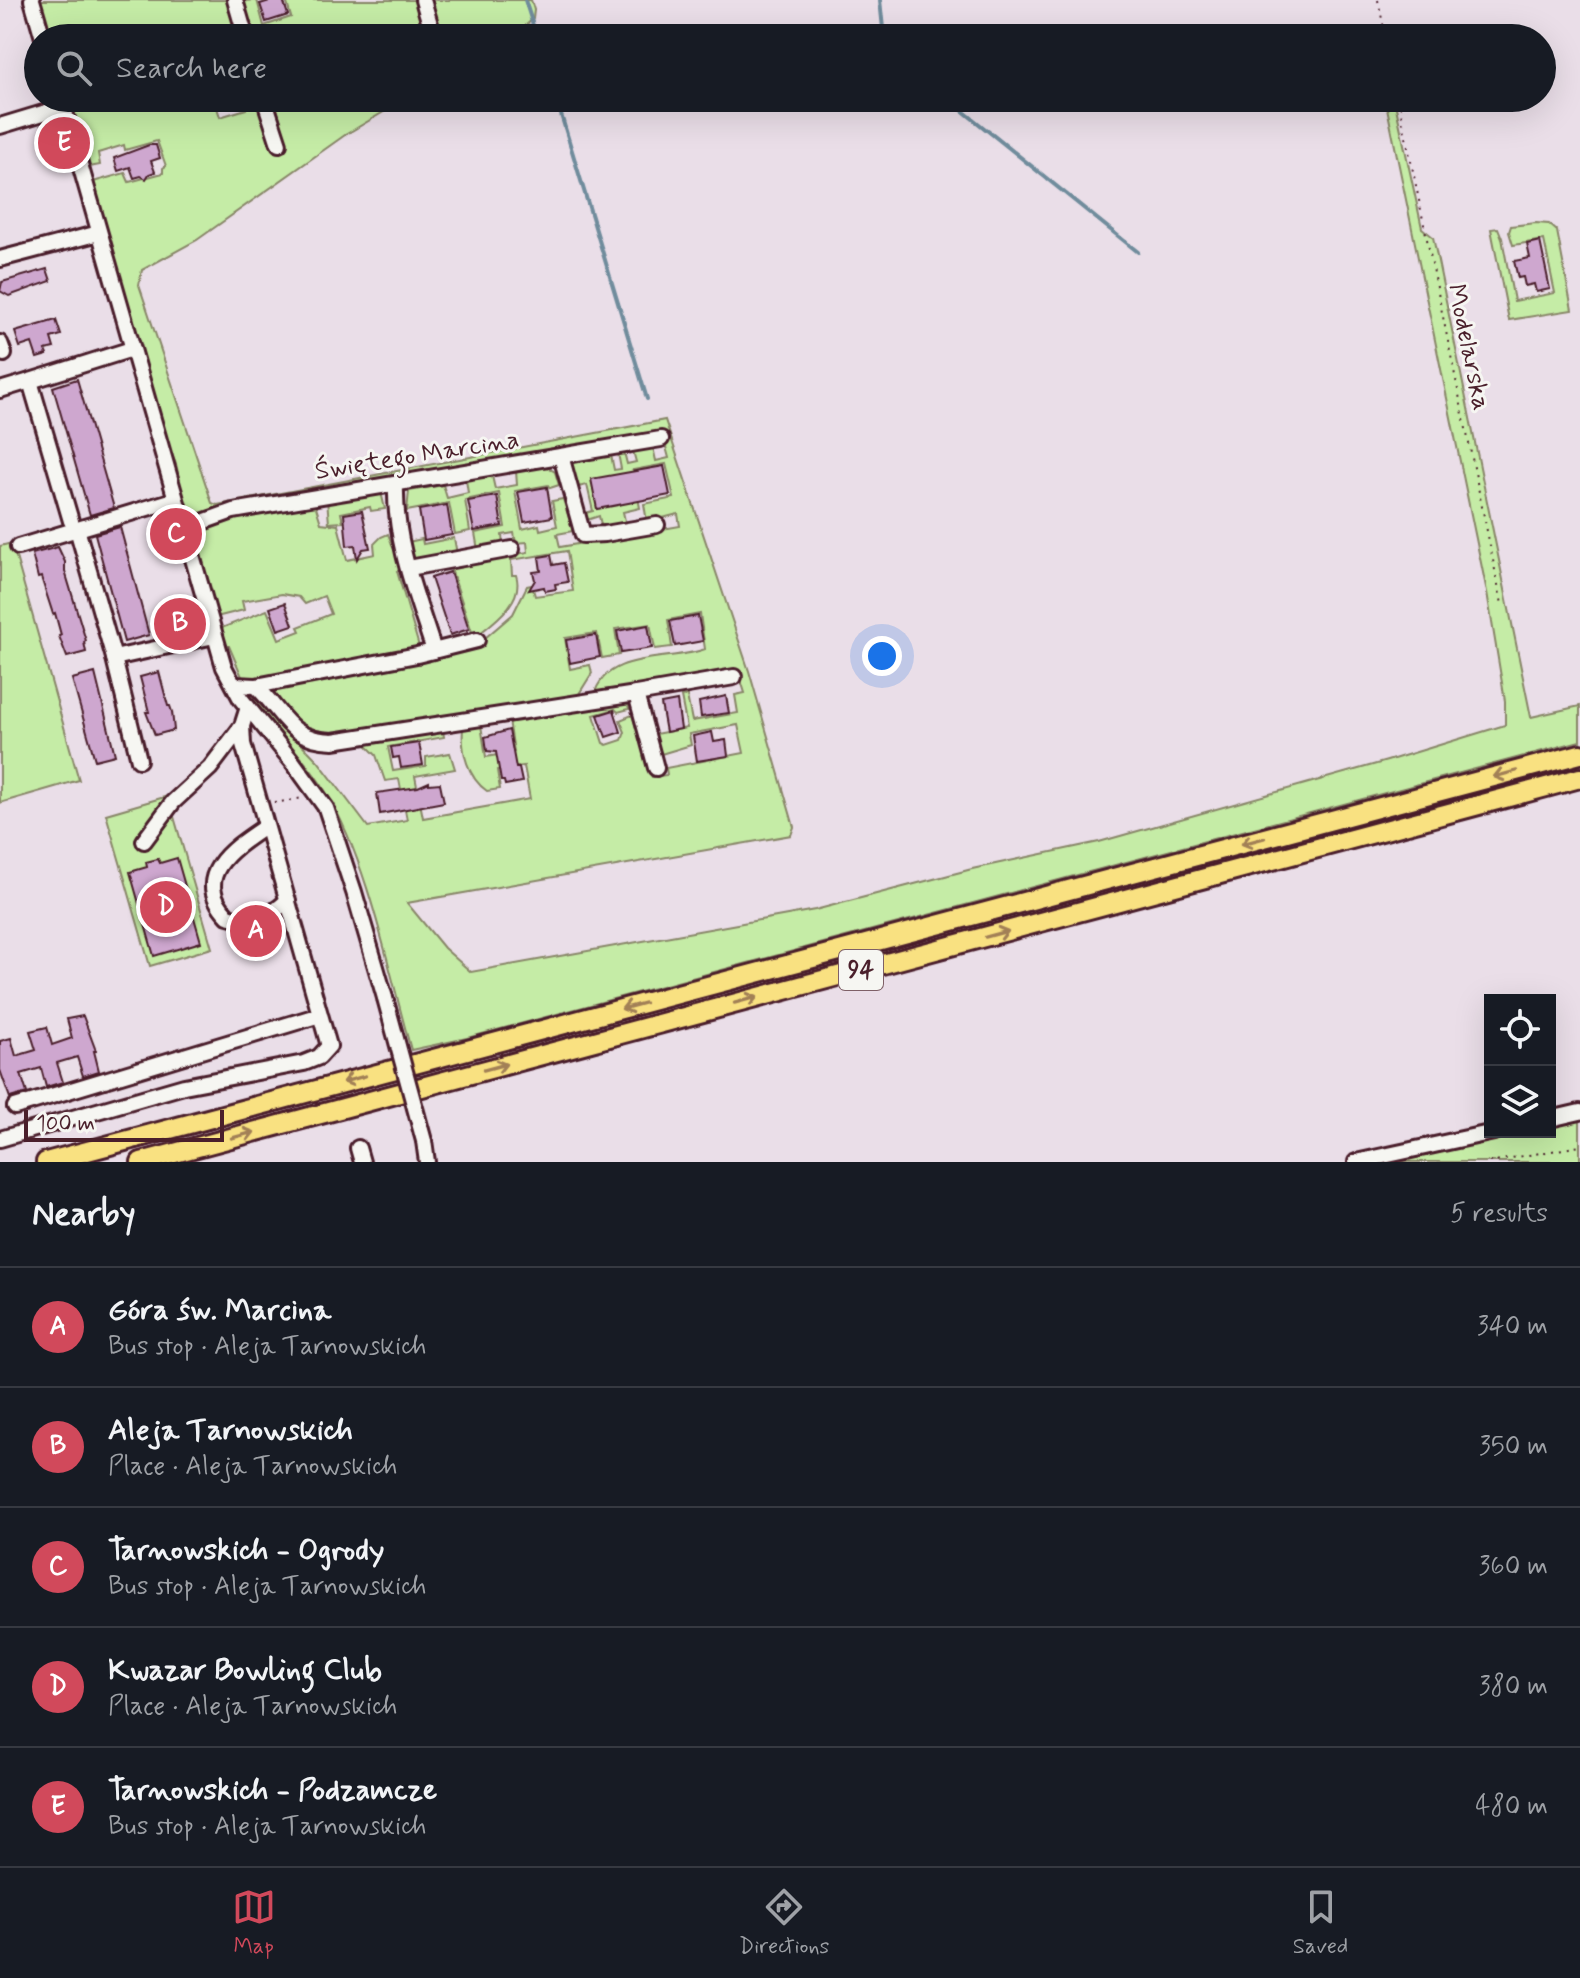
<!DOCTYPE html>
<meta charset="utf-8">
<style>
:root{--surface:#171b24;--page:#242831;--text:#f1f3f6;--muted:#9ea1a6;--line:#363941;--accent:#d1495b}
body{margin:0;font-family:Mynerve,sans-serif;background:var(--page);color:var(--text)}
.controls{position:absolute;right:24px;bottom:24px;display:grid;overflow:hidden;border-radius:0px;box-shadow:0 8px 32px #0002}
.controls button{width:72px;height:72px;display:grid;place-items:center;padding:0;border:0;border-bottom:2px solid var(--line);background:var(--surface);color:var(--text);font:40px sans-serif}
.scale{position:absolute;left:24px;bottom:20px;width:200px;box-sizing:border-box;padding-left:8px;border:4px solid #4a1f2b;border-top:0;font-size:22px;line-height:28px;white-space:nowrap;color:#4a1f2b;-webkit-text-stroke:6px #f6f6f2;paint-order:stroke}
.you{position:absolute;left:882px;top:656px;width:28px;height:28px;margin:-20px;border:6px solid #fff;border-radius:50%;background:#1a73e8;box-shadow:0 0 0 12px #1a73e833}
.badge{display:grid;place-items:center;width:52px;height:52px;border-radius:50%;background:var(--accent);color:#fff;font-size:26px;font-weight:700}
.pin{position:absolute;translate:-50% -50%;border:4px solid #fff;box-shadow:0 2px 8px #0006}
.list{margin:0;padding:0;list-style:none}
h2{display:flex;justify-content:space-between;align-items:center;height:104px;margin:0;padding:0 32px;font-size:34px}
h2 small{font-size:26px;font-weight:400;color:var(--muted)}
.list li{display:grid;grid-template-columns:52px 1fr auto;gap:24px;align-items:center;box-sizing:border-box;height:120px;padding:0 32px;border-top:2px solid var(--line)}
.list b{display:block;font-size:30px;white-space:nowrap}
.list p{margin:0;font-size:26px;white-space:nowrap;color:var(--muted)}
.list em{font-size:26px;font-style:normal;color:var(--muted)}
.icon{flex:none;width:44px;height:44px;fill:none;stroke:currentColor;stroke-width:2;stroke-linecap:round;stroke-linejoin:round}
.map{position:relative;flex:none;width:1580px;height:1162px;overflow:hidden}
.search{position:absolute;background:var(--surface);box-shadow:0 8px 32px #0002;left:24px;right:24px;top:24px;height:88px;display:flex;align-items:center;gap:20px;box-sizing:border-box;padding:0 28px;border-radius:44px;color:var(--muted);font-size:30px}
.sheet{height:704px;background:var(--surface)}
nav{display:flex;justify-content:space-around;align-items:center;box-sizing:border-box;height:112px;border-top:2px solid var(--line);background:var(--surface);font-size:22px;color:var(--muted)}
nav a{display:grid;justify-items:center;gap:4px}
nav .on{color:var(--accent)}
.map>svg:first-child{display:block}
.green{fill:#c5eca6;stroke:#888668;stroke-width:2}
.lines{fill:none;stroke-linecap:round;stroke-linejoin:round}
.stream{stroke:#6f8c9c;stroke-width:4}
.building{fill:#cea7cf;stroke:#4a1f2b;stroke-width:2}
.minor-casing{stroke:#4a1f2b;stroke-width:20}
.major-casing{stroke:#4a1f2b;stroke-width:24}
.path{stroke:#4a1f2b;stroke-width:2;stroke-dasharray:2 6;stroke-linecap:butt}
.minor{stroke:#f6f6f2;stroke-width:14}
.major{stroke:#f9e181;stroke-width:18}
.minor-bridge-casing{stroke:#4a1f2b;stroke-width:20;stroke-linecap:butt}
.minor-bridge{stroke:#f6f6f2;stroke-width:14}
.oneway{stroke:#a28056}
.labels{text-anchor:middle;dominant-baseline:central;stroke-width:6;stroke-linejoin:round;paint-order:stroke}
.shield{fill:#f6f6f2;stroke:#7e6067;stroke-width:2}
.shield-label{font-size:24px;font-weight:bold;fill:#4a1f2b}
.street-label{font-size:26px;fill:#4a1f2b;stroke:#f6f6f2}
</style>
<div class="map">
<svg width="1580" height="1162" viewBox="0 0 1580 1162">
<rect width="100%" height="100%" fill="#eadee8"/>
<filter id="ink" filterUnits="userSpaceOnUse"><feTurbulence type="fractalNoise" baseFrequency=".0125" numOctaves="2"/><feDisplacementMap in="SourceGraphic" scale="16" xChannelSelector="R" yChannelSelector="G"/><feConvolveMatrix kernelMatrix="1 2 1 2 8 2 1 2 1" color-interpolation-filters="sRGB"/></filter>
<g filter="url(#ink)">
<!-- green -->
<g class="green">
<path d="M40,0h188l8,30 -1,8h-183z"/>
<path d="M257,0l7,26 27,-9 -5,-17h130l6,23 -44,15h-127l-8,-30 1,-7z"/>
<path d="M427,0h104l3,10 -1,9 -22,19h-71z"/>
<path d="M70,98h144l6,19 26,-8 -3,-11h13l15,48 15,-6 -12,-42h133l-62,37 -148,105 -55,30 -3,15 73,218 5,2 448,-85 84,251 45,156 -3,8 -384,68 37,45 27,24 344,-62 157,-41 127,-27 288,-81 118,-36v-24l-18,-109 -102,-494h9l28,130 11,9 98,480 49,-11v35l-1113,297 -56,12c-22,-79 -43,-188 -85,-258 -22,-37 -56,-66 -78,-103l70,72 50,66 39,-7 -8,-41 -14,2 -9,-26 -11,-11 78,-14 1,7 -56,10 5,24 33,-5v-9l24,-4 5,16 -40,7 8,42 107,-19 -6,-33 -27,4 3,19 -13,2c-19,-13 -26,-40 -24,-62l18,-4 5,32 28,-5 -5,-32 118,-19 2,8 -11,3 -3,-3 -21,6 9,28 4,2 15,-5 3,-8 -5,-12 12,-5 20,62 15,-2 -1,-7 78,-15 -6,-28 -49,9 2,11 -30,9 -6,-20 32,-6 -6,-31 6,-1 5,25 46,-8 -3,-18 10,-2 -7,-22 -144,25c11,-46 77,-34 111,-47l-5,-35 -32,6 4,27 -17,2 -5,-25 -35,5 4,26 -17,3 -5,-25 -32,5 5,31 20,-4 2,8 -15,24 -238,40 -36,-6 -33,-40 2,-4 206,-43 35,-30 14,-28 5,-1 3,11 38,-5 -6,-40 -56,9 1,15h4c9,27 -24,48 -42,63l-24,-72 78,-14 -1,-10 -11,1 -2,-10 -12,2 1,11 -25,4 -3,-17 30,-6 -6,-34 -34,7 5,31 -15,3 -6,-31 -42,8 2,-20 34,-6 4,13 21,-5 -2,-13 26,-4 3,13 22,-4 -1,-14 29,-5 10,6 4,13 -9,3 -2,-3 -33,6 7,38 17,-4 1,5 17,-4 -5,-25 11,-2 10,32 -16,3 3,13 120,-21 -2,-12 -31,8 -3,-18 30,-6 -8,-34 -33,6 7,38 -17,4 3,13 -24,4 -3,-13 -12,4 -2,-7 8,-2 -6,-26 -9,2 -8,-25 41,-7 3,15 7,-1 -3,-16 6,-1 3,12 9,-2 -3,-11 20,-4 3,14 13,-3 -6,-22 -471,84 -4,-2c-2,-9 -6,-18 -8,-27 -3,-15 0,-26 -11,-39l-76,-270 32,-9 4,9 34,-9v-5l3,-2 -9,-25 -32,9 -1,-5 -26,8 2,12 -11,2z"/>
<path d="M1536,223l13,1 8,7 15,79 -63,10 -18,-91 7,-1 4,10 12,63 41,-8 -11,-53 -31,5 -4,-13 2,-6z"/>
<path d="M381,492l4,17 -14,2 -1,-4 -29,6 2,9 -14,1 -2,-24z"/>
<path d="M314,501l7,22 17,2 9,35 28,-6 -1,-10 7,-7 7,-3 14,36 -5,1 23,79 -153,28 -24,1 -14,-33h-5l-5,-17 48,-19 12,29 21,-8 -2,-4 33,-13 -7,-18 -19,8 -6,-7 -17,-3 -40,7 2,9 -28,7 -23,-82c20,-23 90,-28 121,-34z"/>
<path d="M454,538l3,16 -43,8 -6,-20 14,-3 1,5z"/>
<path d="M12,543l67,237 -79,23v-257z"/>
<path d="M168,796l44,152 -62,18 -44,-152z"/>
<path d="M1580,1112v50h-224l138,-30h56v-13z"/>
</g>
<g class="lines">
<!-- stream -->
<g class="stream">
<path d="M525,0l12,38"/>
<path d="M880,0l4,38"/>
<path d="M556,98l91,301"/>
<path d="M947,98l191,154"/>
</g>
</g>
<!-- building -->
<g class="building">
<path d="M273,0h10l5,15 -22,7 -6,-18z"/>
<path d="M149,145h7l4,13 -9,3 4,11 -6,2 -3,5 -5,-3 -7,2 -4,-11 -12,4 -4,-13z"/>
<path d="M1540,241l10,48 -14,3 -2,-8 -9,2 -2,-9 -5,1 -4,-17 16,-3 -3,-14z"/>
<path d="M47,269l4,12 -42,15 -9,-5 2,-9z"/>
<path d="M56,320l5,15 -10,3 3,10 -9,2 2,5 -10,3 -5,-15 -12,4 -5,-15z"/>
<path d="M77,379l37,129 -24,7 -37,-128z"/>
<path d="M664,466l6,29 -73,14 -6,-30z"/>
<path d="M547,487l5,30 -28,5 -6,-30z"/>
<path d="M497,496l5,30 -28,5 -6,-30z"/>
<path d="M447,505l5,30 -28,5 -5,-30z"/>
<path d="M362,511l8,37 -7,1 -6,10 -2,-14 -8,1 -3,-32z"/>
<path d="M120,527l29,108 -25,7 -29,-108z"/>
<path d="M58,547l7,15v9l21,70 -2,1 2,10 -19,5 -8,-21 2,-1 -6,-22 -2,1 -12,-37 -3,1 -6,-24z"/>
<path d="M551,555l2,10 11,-2 4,19 -13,2 1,5 -11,2 -1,-4 -15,3 6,-10 -2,-8 8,-1 -2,-14z"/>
<path d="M450,572l19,57 -19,6 -19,-57z"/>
<path d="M285,603l8,22 -15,5 -8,-22z"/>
<path d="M698,616l5,25 -28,5 -5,-25z"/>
<path d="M648,625l4,23 -31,5 -4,-22z"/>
<path d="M596,635l4,22 -30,6 -4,-23z"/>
<path d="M159,672l9,34h2l2,6 2,18 -19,5 -9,-23h3l-9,-35z"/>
<path d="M95,673l20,82 -20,5 -23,-81z"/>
<path d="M726,696l3,17 -28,4 -2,-15z"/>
<path d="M677,701l4,28 -15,3 -5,-28z"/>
<path d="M614,710l7,22 -15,5 -8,-22z"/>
<path d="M509,730l7,38h3l3,14 -17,3 -1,-4h-3l-5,-29 -9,-1 -2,-14z"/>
<path d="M712,732l2,10 12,-2 2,16 -31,5 -4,-25z"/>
<path d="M419,743l4,22 -22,3 -2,-11 -6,1 -2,-11z"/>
<path d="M429,782v2l11,-1 4,19 -64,12 -3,-21 41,-6z"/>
<path d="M177,858l24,84 -47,14 -24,-84 17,-5 -1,-5 12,-3 2,4z"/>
<path d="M83,1016l13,35h-2l5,20 -16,5 -6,-19 -20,6 6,19 -17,5 -5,-19 -20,6 6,19 -17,5 -10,-28v-29l11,-3 5,18 20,-6 -6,-19 17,-4 5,18 20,-7 -5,-19z"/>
</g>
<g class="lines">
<defs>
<g id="minor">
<path d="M32,0l11,38"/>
<path d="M235,0l11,38"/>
<path d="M423,0l11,38"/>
<path d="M61,98l163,569 17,32 51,62 34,47 28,84 31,106"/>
<path d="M264,98l15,46"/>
<path d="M0,126l63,-19"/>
<path d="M0,259l99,-26"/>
<path d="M0,343l4,11"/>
<path d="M0,390l30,-9"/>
<path d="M561,456l22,79 22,-1 52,-9"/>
<path d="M396,484c-2,58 21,113 38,167"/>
<path d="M71,521l-41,-140 102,-32"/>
<path d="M77,529l37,129 100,-22"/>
<path d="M183,529l50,-18 428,-72"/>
<path d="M18,547l156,-47"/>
<path d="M409,568l103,-19"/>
<path d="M114,658l25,102"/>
<path d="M235,685l21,1 161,-31 60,-15"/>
<path d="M256,686c28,27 32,54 77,55l303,-47 20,74"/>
<path d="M636,694l98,-17"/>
<path d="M266,826c-31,21 -77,49 -38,90 28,8 39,3 60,-16"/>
<path d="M144,841l29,-39 37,-34 32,-42"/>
<path d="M15,1107l305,-92"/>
<path d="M1550,1119l30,-7"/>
<path d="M0,1139l184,-53 120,-23 15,-6 10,-11 -86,-302 -1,-18 6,-19"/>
<path d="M424,1141l3,21"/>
<path d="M358,1148l4,14"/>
<path d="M1356,1162l138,-30"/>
</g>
<g id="major">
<path d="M46,1162l1534,-408"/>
<path d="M141,1162l1439,-384"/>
</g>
</defs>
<!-- minor casing -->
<use href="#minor" class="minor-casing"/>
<!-- major casing -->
<use href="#major" class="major-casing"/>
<!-- path -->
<g class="path">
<path d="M1378,0l8,38"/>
<path d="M1398,98l104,506"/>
<path d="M274,803l29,-5"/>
<path d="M1489,1162l91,-16"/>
</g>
<!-- minor -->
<use href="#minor" class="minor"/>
<!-- major -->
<use href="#major" class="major"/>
<defs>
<path id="minor-bridge" d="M385,998l39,143"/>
</defs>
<!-- minor-bridge casing -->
<use href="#minor-bridge" class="minor-bridge-casing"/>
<!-- minor-bridge -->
<use href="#minor-bridge" class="minor-bridge"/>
</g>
<!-- one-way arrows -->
<defs><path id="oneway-shaft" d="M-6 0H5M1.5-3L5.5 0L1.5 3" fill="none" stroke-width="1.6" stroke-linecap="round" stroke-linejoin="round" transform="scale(2)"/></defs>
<g class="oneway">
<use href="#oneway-shaft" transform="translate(1505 774) rotate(165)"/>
<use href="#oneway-shaft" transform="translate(1253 841) rotate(165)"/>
<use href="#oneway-shaft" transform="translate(997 934) rotate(-15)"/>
<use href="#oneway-shaft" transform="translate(746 1000) rotate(-15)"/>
<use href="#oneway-shaft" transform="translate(633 1006) rotate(165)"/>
<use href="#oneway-shaft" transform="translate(495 1067) rotate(-15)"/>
<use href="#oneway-shaft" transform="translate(354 1079) rotate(165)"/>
<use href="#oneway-shaft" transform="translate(243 1135) rotate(-15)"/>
</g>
</g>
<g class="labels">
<!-- shield labels -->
<rect class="shield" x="839" y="950" width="44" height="40" rx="6"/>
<g class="shield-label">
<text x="861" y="970">94</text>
</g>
<!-- street labels -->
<g class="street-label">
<text transform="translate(1468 347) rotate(78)">Modelarska</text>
<text transform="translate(417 456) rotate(-9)">Świętego Marcina</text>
</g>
</g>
</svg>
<div class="controls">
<button><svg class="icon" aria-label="locate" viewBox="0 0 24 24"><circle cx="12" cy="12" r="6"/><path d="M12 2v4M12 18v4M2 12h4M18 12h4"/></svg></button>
<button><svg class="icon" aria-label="layers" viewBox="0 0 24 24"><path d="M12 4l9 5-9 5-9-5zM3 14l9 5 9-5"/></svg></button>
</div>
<div class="scale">100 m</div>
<div class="you"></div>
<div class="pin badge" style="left:256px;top:931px">A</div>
<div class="pin badge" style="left:180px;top:624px">B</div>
<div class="pin badge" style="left:176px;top:534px">C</div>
<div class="pin badge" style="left:166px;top:907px">D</div>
<div class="pin badge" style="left:64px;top:143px">E</div>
<div class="search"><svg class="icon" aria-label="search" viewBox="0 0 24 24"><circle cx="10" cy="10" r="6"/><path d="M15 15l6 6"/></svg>Search here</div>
</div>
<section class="sheet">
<h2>Nearby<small>5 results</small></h2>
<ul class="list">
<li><span class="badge">A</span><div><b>Góra św. Marcina</b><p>Bus stop · Aleja Tarnowskich</p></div><em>340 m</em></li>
<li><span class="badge">B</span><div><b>Aleja Tarnowskich</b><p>Place · Aleja Tarnowskich</p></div><em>350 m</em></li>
<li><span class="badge">C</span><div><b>Tarnowskich - Ogrody</b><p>Bus stop · Aleja Tarnowskich</p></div><em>360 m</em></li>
<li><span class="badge">D</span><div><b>Kwazar Bowling Club</b><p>Place · Aleja Tarnowskich</p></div><em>380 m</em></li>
<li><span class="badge">E</span><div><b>Tarnowskich - Podzamcze</b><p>Bus stop · Aleja Tarnowskich</p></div><em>480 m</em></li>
</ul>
</section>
<nav>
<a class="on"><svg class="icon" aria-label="map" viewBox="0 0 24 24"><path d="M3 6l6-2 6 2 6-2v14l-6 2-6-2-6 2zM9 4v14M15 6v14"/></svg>Map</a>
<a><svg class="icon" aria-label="directions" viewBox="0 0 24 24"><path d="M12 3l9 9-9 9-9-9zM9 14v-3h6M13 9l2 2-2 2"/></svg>Directions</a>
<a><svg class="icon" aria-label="saved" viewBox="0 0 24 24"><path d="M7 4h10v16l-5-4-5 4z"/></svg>Saved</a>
</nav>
